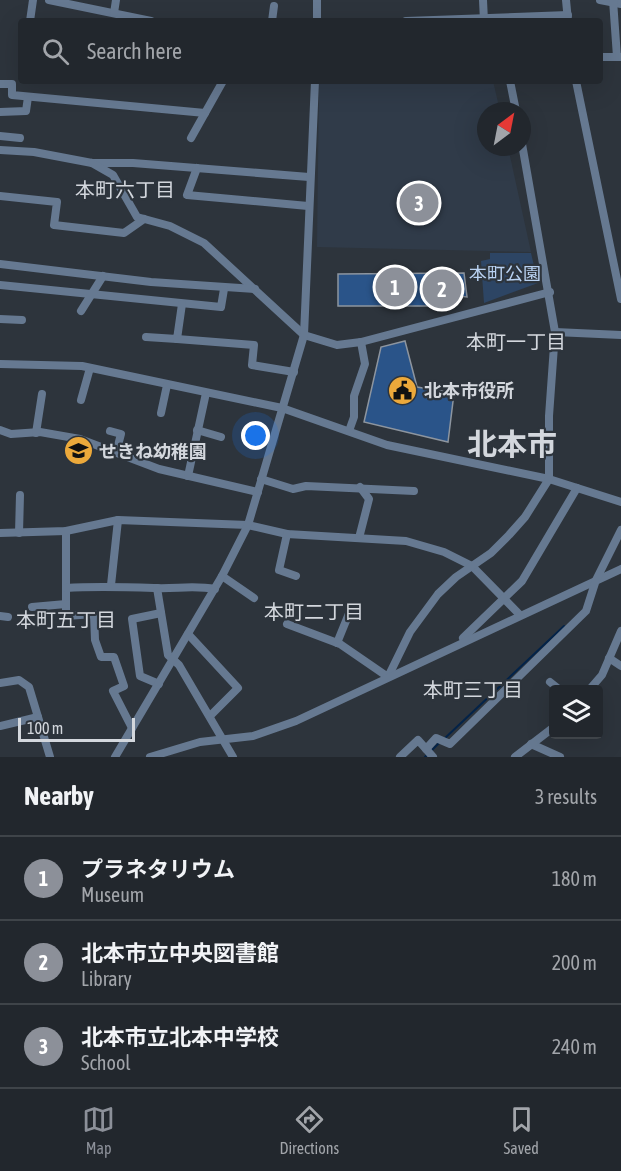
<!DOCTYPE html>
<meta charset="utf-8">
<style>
:root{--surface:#22272d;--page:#2a2f35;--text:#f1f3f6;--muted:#a2a5aa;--line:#3f4449;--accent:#8c9099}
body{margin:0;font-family:"Asap Condensed","Noto Sans JP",sans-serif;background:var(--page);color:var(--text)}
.controls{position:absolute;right:18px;bottom:18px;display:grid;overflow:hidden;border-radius:6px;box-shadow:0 6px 24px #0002}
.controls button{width:54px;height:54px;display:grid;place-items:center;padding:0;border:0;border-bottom:2px solid var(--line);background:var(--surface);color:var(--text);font:30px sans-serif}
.compass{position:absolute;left:477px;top:102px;width:54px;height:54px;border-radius:50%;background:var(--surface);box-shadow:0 6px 24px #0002;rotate:32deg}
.scale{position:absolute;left:18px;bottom:15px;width:117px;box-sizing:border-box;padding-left:6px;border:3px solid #d3d7dd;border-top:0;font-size:16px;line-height:21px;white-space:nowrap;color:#d3d7dd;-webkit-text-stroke:4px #2d343c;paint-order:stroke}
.you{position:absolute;left:256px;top:436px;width:21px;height:21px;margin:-15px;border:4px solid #fff;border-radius:50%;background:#1a73e8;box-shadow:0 0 0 9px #1a73e833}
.badge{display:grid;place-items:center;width:39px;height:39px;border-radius:50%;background:var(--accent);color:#fff;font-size:20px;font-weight:700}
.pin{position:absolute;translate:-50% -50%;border:3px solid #fff;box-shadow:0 2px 6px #0006}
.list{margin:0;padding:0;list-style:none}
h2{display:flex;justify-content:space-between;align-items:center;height:78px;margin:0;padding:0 24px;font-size:26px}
h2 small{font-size:20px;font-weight:400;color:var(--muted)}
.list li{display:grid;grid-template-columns:39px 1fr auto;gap:18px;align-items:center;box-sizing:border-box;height:84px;padding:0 24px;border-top:2px solid var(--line)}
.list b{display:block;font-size:22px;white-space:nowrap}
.list p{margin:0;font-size:20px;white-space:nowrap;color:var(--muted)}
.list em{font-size:20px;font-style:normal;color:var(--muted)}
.icon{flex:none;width:33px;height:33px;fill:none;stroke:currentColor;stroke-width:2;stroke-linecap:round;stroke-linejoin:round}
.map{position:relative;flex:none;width:621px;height:757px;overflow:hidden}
.search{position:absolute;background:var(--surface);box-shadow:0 6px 24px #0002;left:18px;right:18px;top:18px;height:66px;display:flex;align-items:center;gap:15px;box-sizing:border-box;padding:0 21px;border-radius:6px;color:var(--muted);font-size:22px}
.sheet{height:330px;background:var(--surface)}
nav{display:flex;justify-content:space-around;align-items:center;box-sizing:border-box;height:84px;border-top:2px solid var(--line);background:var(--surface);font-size:16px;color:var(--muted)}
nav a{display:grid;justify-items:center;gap:3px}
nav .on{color:var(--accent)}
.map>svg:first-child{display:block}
.built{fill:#303b49}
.green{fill:#2d4564}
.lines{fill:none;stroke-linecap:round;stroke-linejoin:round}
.stream{stroke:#032349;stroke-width:2}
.building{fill:#2a5489;stroke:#8d959f;stroke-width:1.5}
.minor{stroke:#667991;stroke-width:8}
.labels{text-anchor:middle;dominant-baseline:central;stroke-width:4.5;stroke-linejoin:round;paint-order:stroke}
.park-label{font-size:18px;fill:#b9d2f2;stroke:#2d343c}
.poi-label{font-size:18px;font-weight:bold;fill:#d3d7dd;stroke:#2d343c;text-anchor:start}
.neighbourhood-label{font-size:20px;fill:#d3d7dd;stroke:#2d343c}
.town-label{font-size:30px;font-weight:bold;fill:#d3d7dd;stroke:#2d343c}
</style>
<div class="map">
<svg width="621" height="757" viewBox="0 0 621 757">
<rect width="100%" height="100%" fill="#2d343c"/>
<!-- built -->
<path class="built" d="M319,81h174l7,30h-14v36h22l23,105 -214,-5z"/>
<!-- green -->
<path class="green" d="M490,253h41l7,30 -54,20 -3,-42 9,-2z"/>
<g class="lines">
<!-- stream -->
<g class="stream">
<path d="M444,739l120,-113"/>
<path d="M425,757l14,-14"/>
</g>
</g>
<!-- building -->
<g class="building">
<path d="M464,273l3,24 -18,-2 -16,11h-95v-32z"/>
<path d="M405,341l12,46 37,6 -6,49 -84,-20 17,-75z"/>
</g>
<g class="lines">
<!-- minor -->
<g class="minor">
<path d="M49,0l102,21"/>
<path d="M483,0l1,21"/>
<path d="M566,0l2,21"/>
<path d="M600,0l21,4"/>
<path d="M613,0l4,57"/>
<path d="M114,13l2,-13"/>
<path d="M30,21l3,-21"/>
<path d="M272,21l2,-15"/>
<path d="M317,21v-21"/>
<path d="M406,21l162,-6"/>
<path d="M600,57h21"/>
<path d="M510,81l6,30"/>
<path d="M576,81l45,218"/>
<path d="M0,84h12v11l193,18"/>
<path d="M0,112l26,-1 2,-14"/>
<path d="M0,136l20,2"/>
<path d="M191,138l32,-57"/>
<path d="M0,150l34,2 58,11h41l176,14"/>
<path d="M92,163l21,12 24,42 33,9 34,17 100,92 33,10 24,-3 189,-50"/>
<path d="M197,168l-10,27 121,11"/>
<path d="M0,196l57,6 -3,23 70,8 20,-14"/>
<path d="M0,264l151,18 104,7"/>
<path d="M0,285l221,22 3,-18"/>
<path d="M81,311l22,-35"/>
<path d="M0,319l22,1"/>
<path d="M555,332l66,3"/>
<path d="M146,337l31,2 5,-35"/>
<path d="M177,339l77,6 -2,20 42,7"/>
<path d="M0,364l82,2 200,42 105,37 162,34 72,23"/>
<path d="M81,400l9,-32"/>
<path d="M161,413l6,-28"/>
<path d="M0,430l11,4 29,-2 40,7 79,30 99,23"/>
<path d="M197,430l24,7"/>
<path d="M110,431l11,3 -5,19"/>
<path d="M349,431l5,-14v-21l11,-32 -4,-22"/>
<path d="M36,433l6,-39"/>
<path d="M188,476l18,-83"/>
<path d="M261,479l32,10 13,-3 108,5"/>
<path d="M66,531v85l28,-2 1,26 6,17h13l10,29 -11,5 19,37"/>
<path d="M0,533l66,-2 52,-11 130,5 39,9 119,7 38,11 28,14 48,49"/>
<path d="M19,533l1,-38"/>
<path d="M287,534l-8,36 17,6"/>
<path d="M359,538l10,-39 -9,-12"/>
<path d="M222,576l32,22"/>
<path d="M111,585l7,-65"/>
<path d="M66,588c30,-2 59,-1 89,0 21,1 39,-3 60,1"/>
<path d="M157,588l11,67 11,10 54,92"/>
<path d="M32,607l34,-3"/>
<path d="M0,616l8,1"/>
<path d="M287,624l53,20 48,33 22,-45 28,-38 18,-17 35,-24 18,-18 16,-18 24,-38v-63l6,-84 -33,-188"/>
<path d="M188,634l50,54 -28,28"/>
<path d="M463,638l59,-57 55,-93"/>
<path d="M337,643l13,-32"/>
<path d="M609,658l12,8"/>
<path d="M550,682l10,8"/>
<path d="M0,683l19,-3 10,7 21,70"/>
<path d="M159,684l-19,-8 -8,-57 29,-6"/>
<path d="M589,690l13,-15 19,-44"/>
<path d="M0,726l38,-9"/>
<path d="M531,744l29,13"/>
<path d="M426,749l7,8"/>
<path d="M115,757l107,-181 26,-51 56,-190 11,-254"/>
<path d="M150,757l50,-15 53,-6 43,-15 325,-152"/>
<path d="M400,757l18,-17 8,9 10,-11 14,6 136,-133 10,-31 25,-50"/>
<path d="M515,757l39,-30"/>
</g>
</g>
<!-- icons -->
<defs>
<symbol id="civic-disc" viewBox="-11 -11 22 22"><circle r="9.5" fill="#eca93b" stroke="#2d343c"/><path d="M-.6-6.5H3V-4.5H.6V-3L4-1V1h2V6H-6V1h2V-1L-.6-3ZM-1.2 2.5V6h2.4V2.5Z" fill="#111"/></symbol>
<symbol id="school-disc" viewBox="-11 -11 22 22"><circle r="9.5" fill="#eca93b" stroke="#2d343c"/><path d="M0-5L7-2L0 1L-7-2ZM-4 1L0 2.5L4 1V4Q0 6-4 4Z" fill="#111"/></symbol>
</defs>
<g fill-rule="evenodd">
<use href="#civic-disc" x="386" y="374" width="33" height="33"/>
<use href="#school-disc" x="62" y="434" width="33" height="33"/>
</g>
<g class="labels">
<!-- park labels -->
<g class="park-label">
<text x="505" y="273">本町公園</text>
</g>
<!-- poi labels -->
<g class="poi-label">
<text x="424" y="390">北本市役所</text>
<text x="99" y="451">せきね幼稚園</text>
</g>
<!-- neighbourhood labels -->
<g class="neighbourhood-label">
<text x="125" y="189">本町六丁目</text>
<text x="516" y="341">本町一丁目</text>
<text x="314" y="611">本町二丁目</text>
<text x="66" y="619">本町五丁目</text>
<text x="473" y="689">本町三丁目</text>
</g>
<!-- town labels -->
<g class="town-label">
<text x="512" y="444">北本市</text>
</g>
</g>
</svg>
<div class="controls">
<button><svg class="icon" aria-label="layers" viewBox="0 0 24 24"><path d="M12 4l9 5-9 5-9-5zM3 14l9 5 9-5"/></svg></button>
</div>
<svg class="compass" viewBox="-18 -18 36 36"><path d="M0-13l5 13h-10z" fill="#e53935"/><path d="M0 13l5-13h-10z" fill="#a2a5aa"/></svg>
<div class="scale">100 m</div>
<div class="you"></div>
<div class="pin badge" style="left:395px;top:287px">1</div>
<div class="pin badge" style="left:442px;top:289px">2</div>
<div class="pin badge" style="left:419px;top:203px">3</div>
<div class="search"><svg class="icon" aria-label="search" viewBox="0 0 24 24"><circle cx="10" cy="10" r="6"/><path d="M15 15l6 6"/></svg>Search here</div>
</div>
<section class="sheet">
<h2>Nearby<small>3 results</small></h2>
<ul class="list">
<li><span class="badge">1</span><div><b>プラネタリウム</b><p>Museum</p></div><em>180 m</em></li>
<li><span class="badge">2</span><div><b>北本市立中央図書館</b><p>Library</p></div><em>200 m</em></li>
<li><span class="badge">3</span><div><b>北本市立北本中学校</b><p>School</p></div><em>240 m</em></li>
</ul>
</section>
<nav>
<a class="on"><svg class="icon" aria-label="map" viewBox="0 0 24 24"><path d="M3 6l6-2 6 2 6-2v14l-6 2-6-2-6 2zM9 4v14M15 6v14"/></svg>Map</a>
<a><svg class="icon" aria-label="directions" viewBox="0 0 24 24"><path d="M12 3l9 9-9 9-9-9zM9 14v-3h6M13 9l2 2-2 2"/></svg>Directions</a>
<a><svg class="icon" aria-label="saved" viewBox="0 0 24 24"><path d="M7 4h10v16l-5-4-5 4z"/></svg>Saved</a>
</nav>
